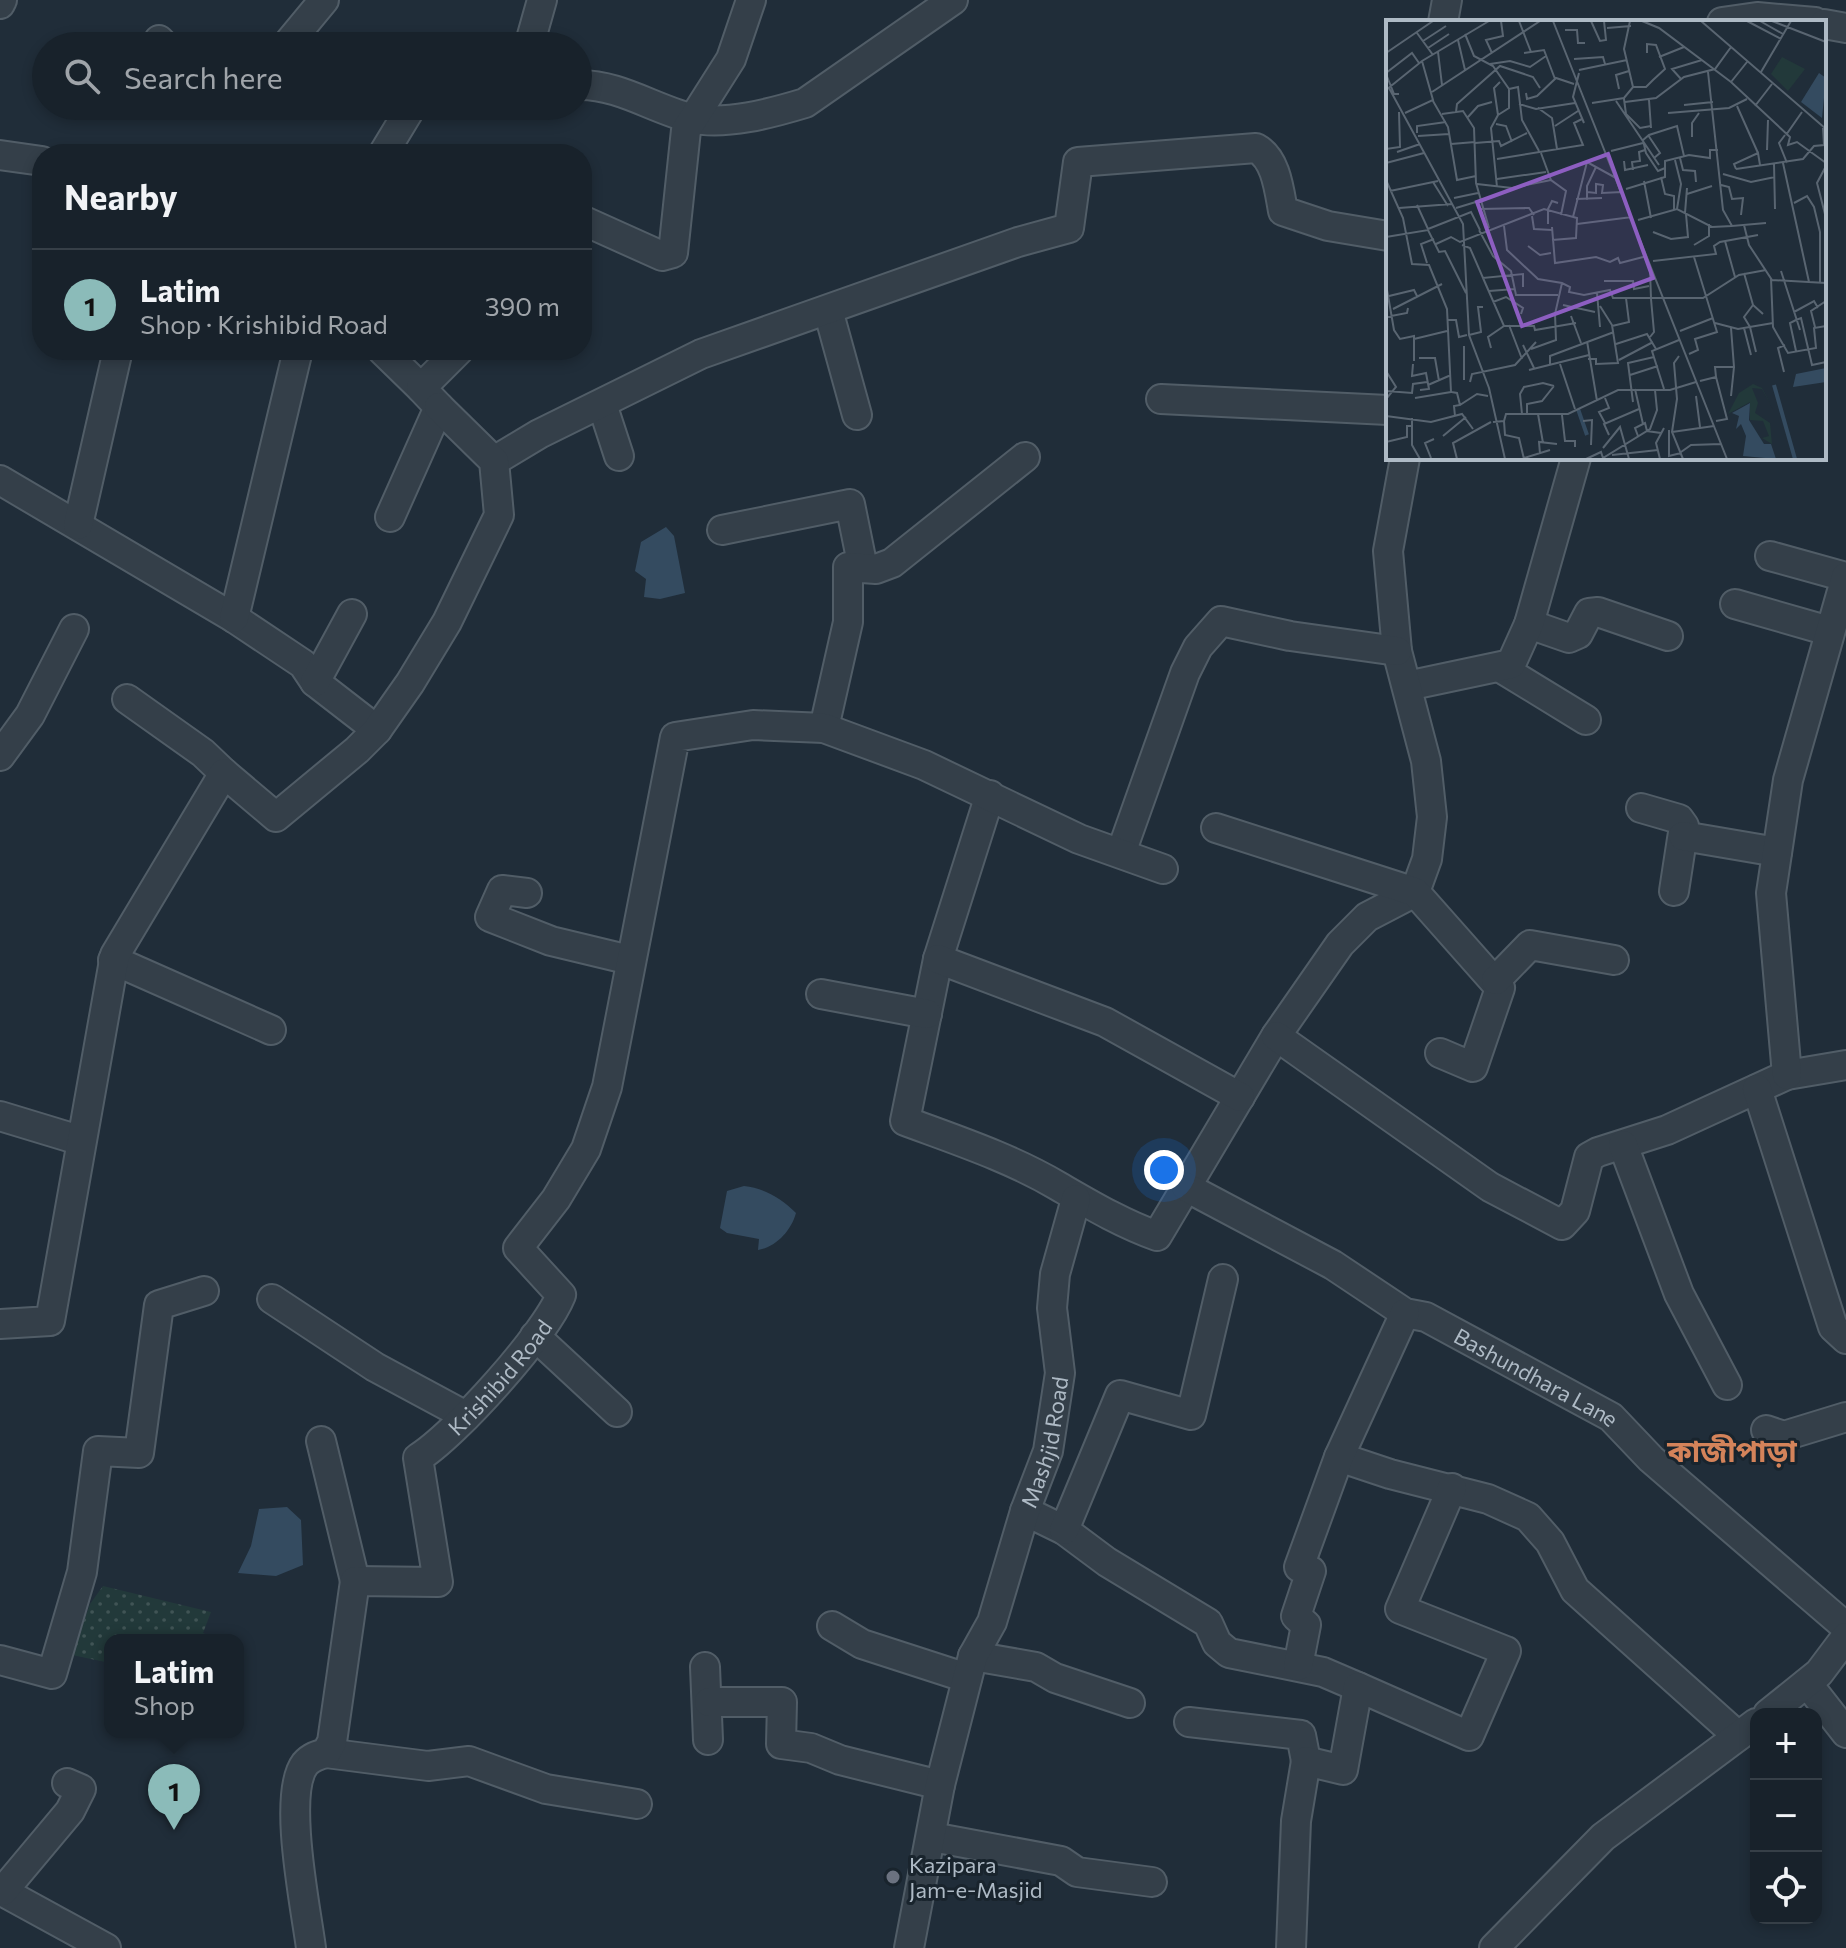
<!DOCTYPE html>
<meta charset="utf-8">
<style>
:root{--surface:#18222b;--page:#212a33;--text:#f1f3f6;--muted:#9fa4a9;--line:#363f47;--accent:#8bbbb9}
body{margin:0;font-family:Commissioner,"Noto Sans Bengali",sans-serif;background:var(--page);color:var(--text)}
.controls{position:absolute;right:24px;bottom:24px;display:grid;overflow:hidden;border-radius:16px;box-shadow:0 4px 12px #0003}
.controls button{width:72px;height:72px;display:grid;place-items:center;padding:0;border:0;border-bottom:2px solid var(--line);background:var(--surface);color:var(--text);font:40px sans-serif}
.you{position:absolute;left:1164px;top:1170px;width:28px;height:28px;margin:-20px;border:6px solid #fff;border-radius:50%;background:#1a73e8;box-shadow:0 0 0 12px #1a73e833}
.badge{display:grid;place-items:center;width:52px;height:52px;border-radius:50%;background:var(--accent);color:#111;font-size:26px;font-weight:700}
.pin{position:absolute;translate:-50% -66px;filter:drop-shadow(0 2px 4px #0008)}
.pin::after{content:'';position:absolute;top:42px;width:28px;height:24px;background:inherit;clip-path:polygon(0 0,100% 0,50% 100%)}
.popup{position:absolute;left:104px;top:1634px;width:140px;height:104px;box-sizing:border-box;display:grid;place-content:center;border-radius:16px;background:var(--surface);filter:drop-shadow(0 2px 6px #0005);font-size:26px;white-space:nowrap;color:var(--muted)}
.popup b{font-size:30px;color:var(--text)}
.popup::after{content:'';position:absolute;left:50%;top:100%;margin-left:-16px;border:16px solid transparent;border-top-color:var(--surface)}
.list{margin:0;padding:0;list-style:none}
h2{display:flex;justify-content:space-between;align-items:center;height:104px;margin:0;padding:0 32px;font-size:34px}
h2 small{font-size:26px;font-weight:400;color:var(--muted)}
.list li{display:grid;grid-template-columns:52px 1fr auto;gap:24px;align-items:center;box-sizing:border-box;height:112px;padding:0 32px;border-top:2px solid var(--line)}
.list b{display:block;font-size:30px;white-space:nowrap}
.list p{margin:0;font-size:26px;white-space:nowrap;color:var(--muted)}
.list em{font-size:26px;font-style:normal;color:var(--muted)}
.icon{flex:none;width:44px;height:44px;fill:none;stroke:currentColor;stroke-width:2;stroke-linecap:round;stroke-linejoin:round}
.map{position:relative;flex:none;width:1846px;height:1948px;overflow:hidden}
.search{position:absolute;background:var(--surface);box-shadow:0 4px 12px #0003;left:32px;top:32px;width:560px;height:88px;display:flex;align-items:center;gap:20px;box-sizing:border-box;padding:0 28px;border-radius:44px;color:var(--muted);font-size:30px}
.panel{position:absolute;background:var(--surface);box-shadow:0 4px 12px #0003;left:32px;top:144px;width:560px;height:216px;border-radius:32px}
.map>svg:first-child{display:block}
.park{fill:url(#park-dots)}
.water{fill:#344b60}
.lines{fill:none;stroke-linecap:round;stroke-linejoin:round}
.minor-casing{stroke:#515d67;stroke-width:32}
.minor{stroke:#343f49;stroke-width:28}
.worship-dot{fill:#6b7280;stroke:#19242d;stroke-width:3}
.labels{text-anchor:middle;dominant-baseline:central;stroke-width:6;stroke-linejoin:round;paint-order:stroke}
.street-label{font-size:22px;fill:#aebac5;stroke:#19242d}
.poi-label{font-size:22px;fill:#aebac5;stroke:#19242d;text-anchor:start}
.district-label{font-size:30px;font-weight:bold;fill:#d4835a;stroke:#19242d}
.inset-river{fill:none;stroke:#344b60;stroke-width:4}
.inset-road{fill:none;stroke:#596571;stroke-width:2}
.view{fill:#8d5ec1;fill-opacity:0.15;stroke:#8d5ec1;stroke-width:4}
.inset-edge{fill:none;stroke:#aebac5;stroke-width:4}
</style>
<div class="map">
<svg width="1846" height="1948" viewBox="0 0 1846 1948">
<defs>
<pattern id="park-dots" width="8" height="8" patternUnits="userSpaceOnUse" patternTransform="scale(2)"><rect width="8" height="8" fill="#22393a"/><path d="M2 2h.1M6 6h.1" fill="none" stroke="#405455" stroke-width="1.8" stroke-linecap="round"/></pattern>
</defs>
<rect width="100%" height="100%" fill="#202d39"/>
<!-- park -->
<path class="park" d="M103,1586l108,26 -8,21 16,7h-109v23l-38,-8 18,-51z"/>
<!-- water -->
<g class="water">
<path d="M666,527l8,9 11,57 -25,6 -16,-2 2,-18 -11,-8 6,-29z"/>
<path d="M744,1186c20,2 38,13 52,27 -5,18 -20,34 -38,37l1,-11 -32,-6 -7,-5 7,-37z"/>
<path d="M287,1507l14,13 2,45 -27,11 -38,-3 13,-27 8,-37z"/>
</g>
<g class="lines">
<defs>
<g id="minor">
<path d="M0,4l2,-4"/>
<path d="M1443,22l4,-22"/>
<path d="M1722,22l35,-5 58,5"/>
<path d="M1824,24l22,4"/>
<path d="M159,40l6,6"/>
<path d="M286,46l38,-46"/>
<path d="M529,46l13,-46"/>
<path d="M578,85c40,-1 74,23 112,33 35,8 82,-5 115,-15l148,-103"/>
<path d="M383,154l29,-48"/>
<path d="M0,155l42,6"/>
<path d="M582,220l80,36 11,-3 13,-123 45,-71 20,-59"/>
<path d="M828,310l29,105"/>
<path d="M382,350l39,38"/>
<path d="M1161,399l227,11"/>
<path d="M602,404l17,52"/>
<path d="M494,461l45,-27 162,-80 317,-112 51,-14 9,-66 178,-14c20,11 23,41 27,63l45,15 60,10"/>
<path d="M0,480l234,138 69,46 12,18 62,48"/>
<path d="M390,517l49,-110 -18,-19 38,-38"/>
<path d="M78,525l40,-175"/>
<path d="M722,530l128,-26 13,64"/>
<path d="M1770,556l76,21"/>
<path d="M1735,604l94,27"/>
<path d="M234,618l64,-268"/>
<path d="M1529,624l40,14 9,-4 11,-21 9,-1 70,24"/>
<path d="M1501,668l85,52"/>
<path d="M315,682l37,-68"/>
<path d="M1407,686l104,-22 18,-40 47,-166"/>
<path d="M127,699l76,54 21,20"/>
<path d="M824,728l24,-106v-55l28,2 16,-6 133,-106"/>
<path d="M0,756l30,-41 44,-86"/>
<path d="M990,795l-52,164 -33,162c51,19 106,37 153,65 33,19 63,37 99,50l119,-200 64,-92 27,-27 48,-25 12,-33 5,-42 -6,-56 -29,-110 -9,-100 17,-93"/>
<path d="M1641,808l38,11 5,7 -10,65"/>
<path d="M1216,828l199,64 85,96 -27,79 -33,-14"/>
<path d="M1683,836l94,16"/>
<path d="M1121,853l64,-180 13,-26 23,-26 69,15 107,15"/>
<path d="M527,893l-25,-3 -12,27 61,24 79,19"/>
<path d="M938,959l167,63 135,75"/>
<path d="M113,960l158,70"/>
<path d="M1496,980l34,-35 84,15"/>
<path d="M821,994l106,20"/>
<path d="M1276,1036l214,151 72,38 13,-14 14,-54 9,-5 69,-22 120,-55 59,-10"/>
<path d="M1787,1075l-16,-182 17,-113 58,-203"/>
<path d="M1757,1089l76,238 13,12"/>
<path d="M0,1116l79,24"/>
<path d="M1623,1145l56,149 48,91"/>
<path id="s1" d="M1186,1187l147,78 72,48 21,4 185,100 40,42 195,168"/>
<path d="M272,1299l103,68 91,49"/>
<path d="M0,1324l50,-3 65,-366 109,-182 52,44 81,-67 20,-20 33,-47 37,-61 52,-107 -5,-54 -55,-54"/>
<path d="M535,1336l82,76"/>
<path d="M1766,1430l18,6 62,-19"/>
<path d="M321,1441l34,140"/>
<path d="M1339,1457l51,17 98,25 40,18 22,25 25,48 163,146"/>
<path d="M1025,1511l39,19 43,32 101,61 9,20 12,10 94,19 35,15"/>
<path d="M1064,1530l56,-135 71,20 32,-136"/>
<path d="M832,1626l30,18 105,34"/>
<path d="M973,1656l63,11 19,11 75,25"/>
<path d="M0,1660l52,14 30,-102 16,-121 41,2 20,-148 45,-14"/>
<path d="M1298,1666l8,-41 -10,-9 15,-45 -12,-4 40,-110 66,-144"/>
<path d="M705,1667l3,73"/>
<path d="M1807,1683l39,50"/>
<path d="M709,1702h73l-1,42 30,4 29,12 100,25"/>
<path d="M1768,1714l51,-41 27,-36"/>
<path d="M1189,1722l112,13 5,26"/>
<path d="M326,1753l102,13 41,-5 77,28 91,15"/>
<path d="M932,1837l129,24 16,11 75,10"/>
<path d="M0,1890l106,58"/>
<path d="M3,1891l67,-80 11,-22 -14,-6"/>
<path id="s2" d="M311,1948c-5,-39 -29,-154 -6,-184 6,-7 13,-9 21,-11l6,-11 23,-161 83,1 -20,-124c37,-23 127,-123 143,-163l-43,-47 38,-49 30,-50 21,-62 68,-350 78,-12 71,3 100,37 155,74 84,30"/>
<path id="s3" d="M909,1948l31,-163 33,-129 19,-34 33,-111 23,-60 12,-78 -8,-65 3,-34 21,-75"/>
<path d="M1291,1948l5,-127 10,-60 37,9 15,-83 111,49 37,-85 -106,-42 52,-121"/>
<path d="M1494,1948l109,-111 153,-114"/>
</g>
</defs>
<!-- minor casing -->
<use href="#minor" class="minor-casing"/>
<!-- minor -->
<use href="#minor" class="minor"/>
</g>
<!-- markers -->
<circle class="worship-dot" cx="893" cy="1877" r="8"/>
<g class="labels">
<!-- street labels -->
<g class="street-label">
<text stroke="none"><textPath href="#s2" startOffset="710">Krishibid Road</textPath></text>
<text stroke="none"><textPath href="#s1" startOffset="400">Bashundhara Lane</textPath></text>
<text stroke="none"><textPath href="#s3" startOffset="526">Mashjid Road</textPath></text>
</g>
<!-- poi labels -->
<g class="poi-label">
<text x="909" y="1864">Kazipara<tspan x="909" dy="25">Jam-e-Masjid</tspan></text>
</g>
<!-- district labels -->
<g class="district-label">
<text x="1732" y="1449">কাজীপাড়া</text>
</g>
</g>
<!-- overview -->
<g transform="translate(1386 20)">
<rect width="440" height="440" fill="#202d39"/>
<path d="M367,364l9,4 11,21 -11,-20 -10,-1 6,15 -3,10 15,10 2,21 -10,-6 7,-2 -6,-15 -13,-1v-18l-22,12 11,-21z" fill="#22393a"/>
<path d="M396,37l23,12 -17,22 -17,-17z" fill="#22393a"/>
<path d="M433,53l7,5 -4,40 -21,-16zM440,348v14l-33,5 3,-13zM364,383l-1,17 15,24h7l5,15 -33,-3 3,-20 -5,-12 -5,5 3,-13 -7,-3z" fill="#344b60"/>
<path class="inset-river" d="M388,365l21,74M192,389l9,26"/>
<path class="inset-road" d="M133,1l12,31M167,1l174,438M205,1l9,20 6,-1 -2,-19M244,1l-6,28 9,38M256,1l17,7 72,54 59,55 -2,8 9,-3 29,21M315,1l125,108M361,1l34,18M374,1l23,13M386,1l54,21M221,8l24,-2M179,10h12l1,13h7M31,13l16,22M79,14l9,22 19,10 16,23v19l-11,7M72,20l7,30M37,21l23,-15M42,28l21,-14M52,32l4,33M0,33l47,-32M106,33l-6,-13 17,-4 -2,-15M138,33l20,-3 11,29M273,37l25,-10M188,39l29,-2 2,7M104,44l20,-3 20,6 16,-11M193,50l48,-10M322,52l15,138 9,16 34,-3M375,52l30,-51M0,53l26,-20 7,10M193,53l-6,24 11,26M0,54l8,20h5M295,59l-9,-10 30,-9M345,62l16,-20M3,68l74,136 6,111 20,53 16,71M123,69l9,-2 4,33 17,31M233,69l-3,-14 13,-4M0,70l36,-29 67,-40M46,72l108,-71M140,73l1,6 10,-3 19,-18 18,6M238,79l2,15 14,14 11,-2M263,80l2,28M47,81l15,26 9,53 19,-4M230,81l43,64M239,82l31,-4 28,-21 31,-8 16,-22M206,83l32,-5 9,-11h13l7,-7 12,-11 -9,-24 -9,-1v9M133,84l17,5 39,-6M298,85l29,-3M351,86l21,47M369,86l17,-22M152,88l14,10 5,31M70,92l1,-8 43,-38 33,11 7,11M19,93l28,-13 -11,-39M282,93l61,-5 18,-9M56,94l21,-3 11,17 2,55 13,45M82,97l10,-11 14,-4M110,104l10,2 6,16M169,106l23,-15M31,113v-7l29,-4M262,115l12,18 -6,5M399,115l-6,8 8,20M400,115l16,-23M32,116l31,-2M306,117v-14l7,-10M89,123l24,-2 2,5 26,-13M65,124l24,-2M0,129l14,-2 -1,-35M381,130l1,-30M225,131l32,-8M11,132l23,-8M155,133l10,27 15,11 -5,24M294,138l3,12 12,1 1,11M111,139l86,-14 -9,-22 8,-4M289,140l6,24 -4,25M238,141l1,9 23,-5M0,143l38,-10M397,143l26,119M388,144l1,45M440,146l-9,17 9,35M279,148l-7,3 -12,-18 -3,-13 6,-5 28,-9 7,30M350,149l67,-10 11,-13 10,-1 -1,-17M350,149l-2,-5 24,-11 2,12M247,150l-1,-8 8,-1 -1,-9 6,-2M337,154l28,8 24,-5M275,157l4,17 9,2v13M111,159l49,-7M0,160l17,38 9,46 17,1 18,44 4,83 6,1 3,12 -6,1 1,10M258,161l7,37M47,162l15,24M91,164l35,4 39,-8M335,165l8,2 3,12 11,-1 -2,17M111,167l-6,-59 7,-13 -4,-27 6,-6M240,169l39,-12v-16l24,-6 21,3v-8h8M4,171l48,-10M201,172l9,1v-9l7,1 -1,8 20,-1M301,174l25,-8M68,178l24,-5M190,179l26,-1M201,180v-14l9,-19M408,183l13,-7 7,11 6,25v51M31,185l11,24M13,188l53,-4M70,188l23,-7M95,189l48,-1 5,7M299,193l2,-25M146,196l2,13 18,1M187,197l14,-55 29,16M252,200l39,-11 35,18 20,-1M162,204v-15l4,-8 6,2M191,204l55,-7M358,205l5,20 23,35 54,3M118,206l3,24 31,29 24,4 8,4 -1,5 15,3 26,-5 3,8h90l36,-23 27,-5M166,207l3,36 41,-6 14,5 8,-4 2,5 27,-7M42,209l43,-17 9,18M93,210l14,26 18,15 5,24h42M267,212l18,7 17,-2 -2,-23M0,217l42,-7 11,22 6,-1 21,42M339,221l10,36M50,224l15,-7 9,5 84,-33 33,9 -1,20 -24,2M76,225l8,3 13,30 40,-4v13M308,225l15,-9v-12M142,226l12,9 11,-2M267,241l63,-7 -2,-8 6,-4 38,-7M41,243l-6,-19 13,-5M264,251l1,27M395,251l19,59M358,253l9,32 10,9M97,258l21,48h30l1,4 41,-7M385,258l2,49 15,26 28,-5 -2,-20 12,-2M218,261h29l1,8 15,-3M0,264l8,46 6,9 14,-3v25M103,271l26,-2M211,273l3,34M3,276l25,-6 3,6M107,282l13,-5 17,11 -2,6M177,285l32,7M7,289l49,-25M408,292l20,-11 4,7M185,296l10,27M0,297l21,-4 1,-5M62,300h8l3,17 8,-2M410,300l5,-2 11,47 14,-3M329,303l23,6 35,-6M123,305l13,34M226,306l17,-4 -3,-24M364,307l-6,-10 9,-12M364,307l6,25M429,307l-4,-16 15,-10M358,308l7,27M294,311l33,-13M83,315l12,-3 -3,-25h5M264,317l4,-5 -3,-33M28,319l33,-8M201,321l10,60M230,324l31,-10 9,15M137,325l11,23M105,328l-3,-11 16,-11M145,329l25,-9 -1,-26 7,-31M410,331l-6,-28 6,-3M303,334l9,-4 -3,-11 22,-7 -23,-75M293,336l-5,7 3,36 -5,33 11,27M33,338h16l4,23M202,339h8v5l22,-1 -6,-38 -12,-19M233,340l34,-18M27,344l-1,12 14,-3 3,16 -9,1M174,344l15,45M164,345v-9l64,-24M143,350l60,-15M0,351l10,16 -10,12M398,352l-6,-24 7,-3M244,355l28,-9M330,357l11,42 -11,2M78,360v-34M314,361l16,-4 -1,-10h19l-3,-39M84,362l2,-8 43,-9 21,-23M42,365l23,-10M249,369l8,35M278,369l-12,-38 27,-11M0,371l26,2 1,-9 14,-2M310,376l4,31M345,376l3,-29M29,378l36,-6M247,382l-5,-39 26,-6M74,385l17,-11 11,2M141,393v-9l15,-3 12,-15M136,394l-2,-20 4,-7 19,-4 11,3M152,394l5,29M176,395l3,26h10v6M0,396l45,6 31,-8 11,15M26,398v27l8,14M118,401l1,14 14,3 5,21M197,401l9,-1 -1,25M107,402l11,-1 2,-7h62l50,-24h52l26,-8M219,403l-6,-11 10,-4 -4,-10M283,410v26l12,-3M286,412l42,-6M223,415l-5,-11 35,-15M57,416l23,-19M252,416l-3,-8 10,-5 2,8 14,2M0,422l21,-5v-11h5M217,428l17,-21 9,32M295,432l10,-7 30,-1M154,434l-1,-12 18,2M226,435l46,-5M45,438l-6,-15 9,-4M138,438l26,-8M71,439l-4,-16 38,-21M200,439l15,-7 2,6 47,-29 7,-19 -2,-20M274,439l-4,-16 8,-15"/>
<path class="view" d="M222,134l45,124 -131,48 -45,-124z"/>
<rect width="440" height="440" class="inset-edge"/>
</g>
</svg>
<div class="controls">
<button>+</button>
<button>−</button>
<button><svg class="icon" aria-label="locate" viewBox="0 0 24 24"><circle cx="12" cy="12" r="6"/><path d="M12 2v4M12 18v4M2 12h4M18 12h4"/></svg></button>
</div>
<div class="you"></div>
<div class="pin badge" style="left:174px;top:1830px">1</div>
<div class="popup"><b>Latim</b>Shop</div>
<div class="search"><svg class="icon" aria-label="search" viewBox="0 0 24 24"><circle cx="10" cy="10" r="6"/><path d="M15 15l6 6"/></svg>Search here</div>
<section class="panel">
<h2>Nearby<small></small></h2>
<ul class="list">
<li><span class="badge">1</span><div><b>Latim</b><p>Shop · Krishibid Road</p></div><em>390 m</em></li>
</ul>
</section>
</div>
